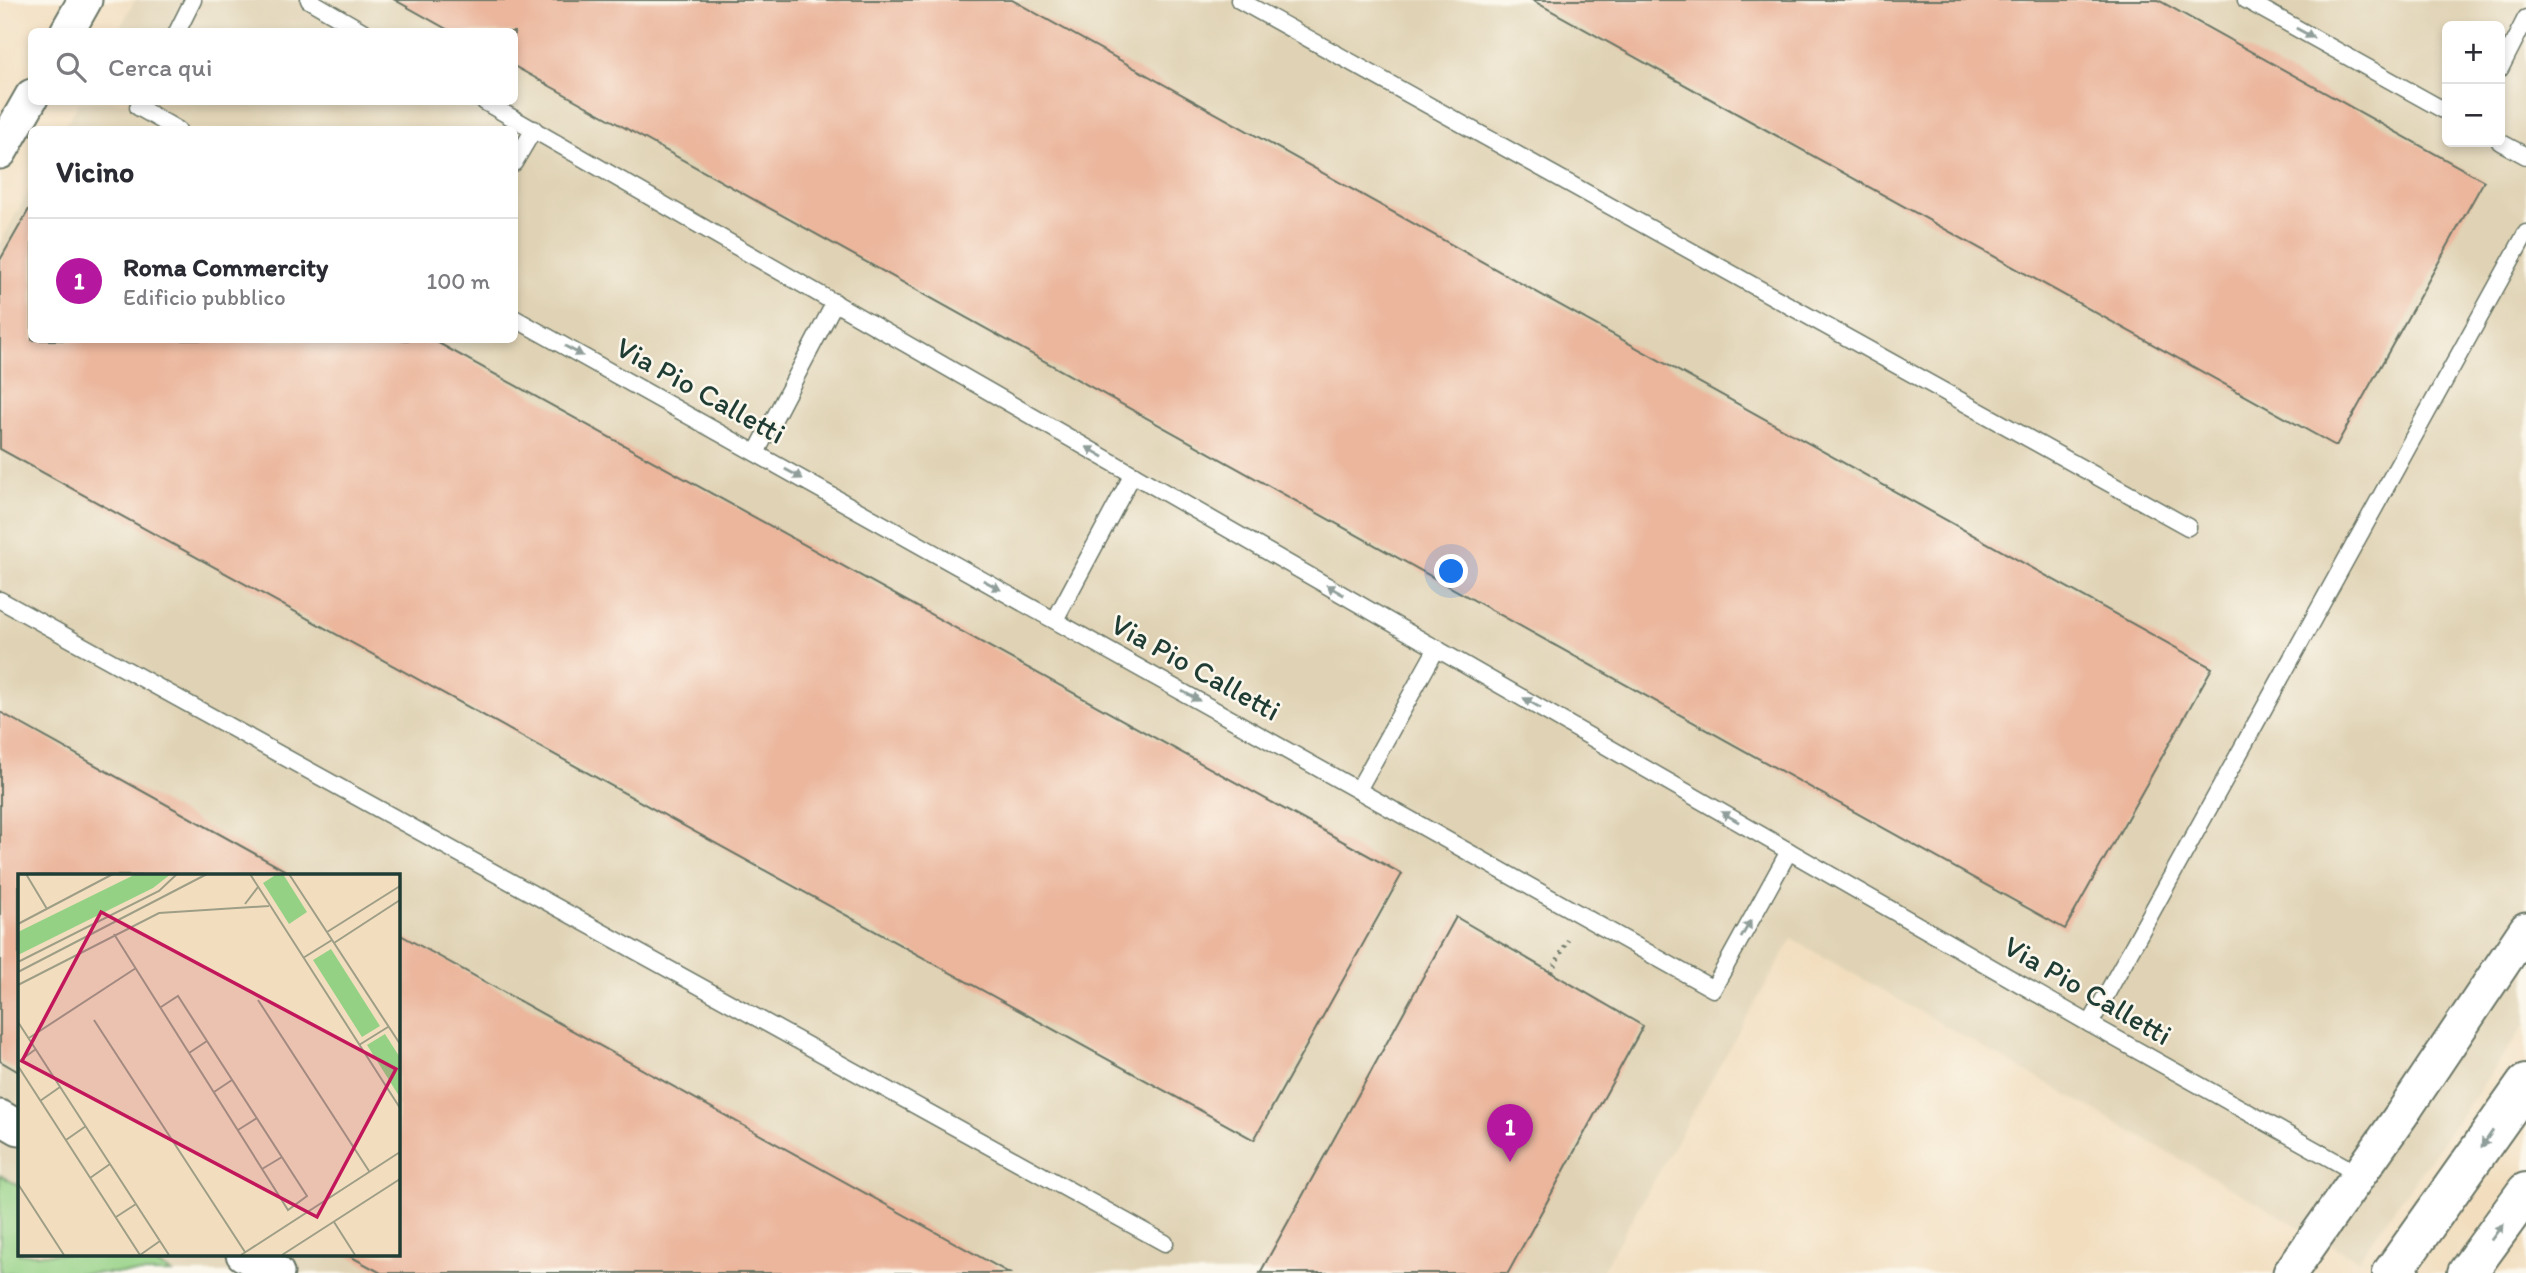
<!DOCTYPE html>
<html lang="it">
<meta charset="utf-8">
<style>
:root{--surface:#fff;--page:#f7f7f7;--text:#2b2b33;--muted:#7c7c81;--line:#e1e1e2;--accent:#b5179e}
body{margin:0;font-family:Itim,sans-serif;background:var(--page);color:var(--text)}
.controls{position:absolute;right:21px;top:21px;display:grid;overflow:hidden;border-radius:10px;box-shadow:0 4px 10px #0003}
.controls button{width:63px;height:63px;display:grid;place-items:center;padding:0;border:0;border-bottom:2px solid var(--line);background:var(--surface);color:var(--text);font:35px sans-serif}
.you{position:absolute;left:1452px;top:572px;width:24px;height:24px;margin:-18px;border:5px solid #fff;border-radius:50%;background:#1a73e8;box-shadow:0 0 0 10px #1a73e833}
.badge{display:grid;place-items:center;width:46px;height:46px;border-radius:50%;background:var(--accent);color:#fff;font-size:23px;font-weight:700}
.pin{position:absolute;translate:-50% -58px;filter:drop-shadow(0 2px 4px #0008)}
.pin::after{content:'';position:absolute;top:37px;width:24px;height:21px;background:inherit;clip-path:polygon(0 0,100% 0,50% 100%)}
.list{margin:0;padding:0;list-style:none}
h2{display:flex;justify-content:space-between;align-items:center;height:91px;margin:0;padding:0 28px;font-size:30px}
h2 small{font-size:23px;font-weight:400;color:var(--muted)}
.list li{display:grid;grid-template-columns:46px 1fr auto;gap:21px;align-items:center;box-sizing:border-box;height:126px;padding:0 28px;border-top:2px solid var(--line)}
.list b{display:block;font-size:26px;white-space:nowrap}
.list p{margin:0;font-size:23px;white-space:nowrap;color:var(--muted)}
.list em{font-size:23px;font-style:normal;color:var(--muted)}
.icon{flex:none;width:38px;height:38px;fill:none;stroke:currentColor;stroke-width:2;stroke-linecap:round;stroke-linejoin:round}
.map{position:relative;flex:none;width:2526px;height:1273px;overflow:hidden}
.search{position:absolute;background:var(--surface);box-shadow:0 4px 10px #0003;left:28px;top:28px;width:490px;height:77px;display:flex;align-items:center;gap:18px;box-sizing:border-box;padding:0 24px;border-radius:10px;color:var(--muted);font-size:26px}
.panel{position:absolute;background:var(--surface);box-shadow:0 4px 10px #0003;left:28px;top:126px;width:490px;height:217px;border-radius:10px}
.map>svg:first-child{display:block}
.built{fill:#e0d3b5;fill-rule:evenodd}
.green{fill:#94d185;stroke:#5a875c;stroke-width:2}
.building{fill:#ebb69c}
.lines{fill:none;stroke-linecap:round;stroke-linejoin:round}
.service-casing{stroke:#697565;stroke-width:19}
.minor-casing{stroke:#697565;stroke-width:37}
.tertiary-casing{stroke:#697565;stroke-width:42}
.path{stroke:#697565;stroke-width:4.5;stroke-dasharray:2 5;stroke-linecap:butt}
.service{stroke:#fff;stroke-width:16}
.minor{stroke:#fff;stroke-width:33}
.tertiary{stroke:#fff;stroke-width:38}
.oneway{fill:#8f9e9a}
.labels{text-anchor:middle;dominant-baseline:central;stroke-width:5;stroke-linejoin:round;paint-order:stroke}
.street-label{font-size:30px;fill:#1f3d34;stroke:#fbf7ec}
.inset-road{fill:none;stroke:#9e9e87;stroke-width:2}
.view{fill:#c2185b;fill-opacity:0.15;stroke:#c2185b;stroke-width:3.5}
.inset-edge{fill:none;stroke:#1f3d34;stroke-width:3.5}
</style>
<div class="map">
<svg width="2526" height="1273" viewBox="0 0 2526 1273">
<rect width="100%" height="100%" fill="#fbf7ec"/>
<filter id="ink" filterUnits="userSpaceOnUse"><feTurbulence type="fractalNoise" baseFrequency=".0143" numOctaves="2"/><feDisplacementMap in="SourceGraphic" scale="14" xChannelSelector="R" yChannelSelector="G"/><feConvolveMatrix kernelMatrix="1 2 1 2 8 2 1 2 1" color-interpolation-filters="sRGB"/></filter>
<filter id="wash" filterUnits="userSpaceOnUse"><feTurbulence type="fractalNoise" baseFrequency=".00686" numOctaves="4" result="noise"/><feDisplacementMap in="SourceGraphic" scale="28" xChannelSelector="R" yChannelSelector="G"/><feGaussianBlur stdDeviation="1.57" result="paint"/><feColorMatrix in="noise" values="0 0 0 0 0 0 0 0 0 0 0 0 0 0 0 0 0 1.4 0 .05"/><feComposite in="paint" operator="in"/></filter>
<g filter="url(#wash)">
<rect width="100%" height="100%" fill="#f2debf"/>
<!-- built -->
<path class="built" d="M135,0h2391v1024l-168,236 -566,-321 -191,334h-1601v-1030l31,-56 1,153h482v-210l-451,-1 16,-27h435v-70l-396,-1zM2447,26h53v116h-53zM19,876h378v378h-378z"/>
<!-- green -->
<path class="green" d="M0,1175l19,11v68h119l34,19h-172z"/>
<g id="blocks">
<!-- building -->
<g class="building">
<path d="M395,0h617l1200,668 -147,261 -1551,-863v-34h-62z"/>
<path d="M1532,0h626l326,181 -148,265z"/>
<path d="M32,204v136h401l969,534 -148,266 -1254,-691v-189z"/>
<path d="M0,712l295,164h-276v196l-19,-11z"/>
<path d="M1456,917l187,109 -135,247h-248z"/>
<path d="M397,933l612,340h-628l-35,-19h51z"/>
</g>
</g>
</g>
<g filter="url(#ink)">
<use href="#blocks" fill-opacity="0" stroke="#697565" stroke-width="2"/>
<g class="lines">
<defs>
<g id="service">
<path d="M309,0l55,32"/>
<path d="M1239,0l949,527"/>
<path d="M2246,0l201,112"/>
<path d="M177,32l16,-32"/>
<path d="M2500,69l26,-51"/>
<path d="M141,102l-3,5 40,23"/>
<path d="M485,102l1605,922 270,151"/>
<path d="M2500,142l26,14"/>
<path d="M514,163l20,-34"/>
<path d="M514,318l1199,671 76,-138"/>
<path d="M756,453l79,-151"/>
<path d="M0,600l1165,643"/>
<path d="M1055,620l78,-146"/>
<path d="M1358,790l79,-142"/>
<path d="M2090,1024l436,-791"/>
</g>
<g id="minor">
<path d="M67,32l18,-32"/>
<path d="M0,152l32,-56"/>
<path d="M0,1117l19,11"/>
<path d="M243,1254l34,19"/>
<path d="M2290,1273l112,-159 124,-185"/>
</g>
<g id="tertiary">
<path d="M2392,1273l134,-189"/>
<path d="M2467,1273l59,-81"/>
</g>
</defs>
<!-- service casing -->
<use href="#service" class="service-casing"/>
<!-- minor casing -->
<use href="#minor" class="minor-casing"/>
<!-- tertiary casing -->
<use href="#tertiary" class="tertiary-casing"/>
<!-- path -->
<path class="path" d="M1551,972l17,-32"/>
<!-- service -->
<use href="#service" class="service"/>
<!-- minor -->
<use href="#minor" class="minor"/>
<!-- tertiary -->
<use href="#tertiary" class="tertiary"/>
</g>
<!-- one-way arrows -->
<defs><path id="oneway-solid" d="M-6-.8H1V-3.2L6.5 0L1 3.2V.8H-6Z" transform="scale(1.75)"/></defs>
<g class="oneway">
<use href="#oneway-solid" transform="translate(2305 33) rotate(29)"/>
<use href="#oneway-solid" transform="translate(574 351) rotate(29)"/>
<use href="#oneway-solid" transform="translate(1095 452) rotate(-150)"/>
<use href="#oneway-solid" transform="translate(794 474) rotate(29)"/>
<use href="#oneway-solid" transform="translate(992 585) rotate(29)"/>
<use href="#oneway-solid" transform="translate(1335 590) rotate(-150)"/>
<use href="#oneway-solid" transform="translate(1191 696) rotate(29)"/>
<use href="#oneway-solid" transform="translate(1532 703) rotate(-150)"/>
<use href="#oneway-solid" transform="translate(1730 817) rotate(-150)"/>
<use href="#oneway-solid" transform="translate(1746 929) rotate(-61)"/>
<use href="#oneway-solid" transform="translate(2487 1139) rotate(125)"/>
<use href="#oneway-solid" transform="translate(2497 1232) rotate(-54)"/>
</g>
</g>
<g class="labels">
<!-- street labels -->
<g class="street-label">
<text transform="translate(701 390) rotate(29)">Via Pio Calletti</text>
<text transform="translate(1196 667) rotate(29)">Via Pio Calletti</text>
<text transform="translate(2088 990) rotate(30)">Via Pio Calletti</text>
</g>
</g>
<!-- overview -->
<g transform="translate(18 874)">
<rect width="382" height="382" fill="#f2debf"/>
<path d="M118,0h35l-18,14 -135,67v-23zM259,0h6l24,38 -18,12 -26,-41zM313,75l49,77 -18,11 -49,-77zM367,160l14,22v40l-32,-51z" fill="#94d185"/>
<path class="inset-road" d="M8,0l21,35M232,0l150,234M271,0l111,170M227,30l13,-17M0,50l95,-50M309,58l73,-46M96,60l174,276 19,-14 -129,-200 -17,11M316,69l66,-43M285,84l29,-18M0,88l141,-71 18,-17M0,98l189,-98M0,111l141,-72 110,-7M240,126l111,171M76,146l151,232M0,148l151,233M11,164l107,-70M341,171l29,-18M171,179l18,-12M0,188l18,-13M0,192l122,189M196,218l18,-12M22,227l20,-14M220,256l19,-12M48,266l20,-14M244,295l20,-12M72,304l20,-14M0,310l46,71M98,343l20,-13M316,348l21,33M122,381l20,-14M223,381l159,-103M264,381l118,-76"/>
<path class="view" d="M83,38l295,157 -79,148 -295,-156z"/>
<rect width="382" height="382" class="inset-edge"/>
</g>
</svg>
<div class="controls">
<button>+</button>
<button>−</button>
</div>
<div class="you"></div>
<div class="pin badge" style="left:1510px;top:1162px">1</div>
<div class="search"><svg class="icon" aria-label="search" viewBox="0 0 24 24"><circle cx="10" cy="10" r="6"/><path d="M15 15l6 6"/></svg>Cerca qui</div>
<section class="panel">
<h2>Vicino<small></small></h2>
<ul class="list">
<li><span class="badge">1</span><div><b>Roma Commercity</b><p>Edificio pubblico</p></div><em>100 m</em></li>
</ul>
</section>
</div>
